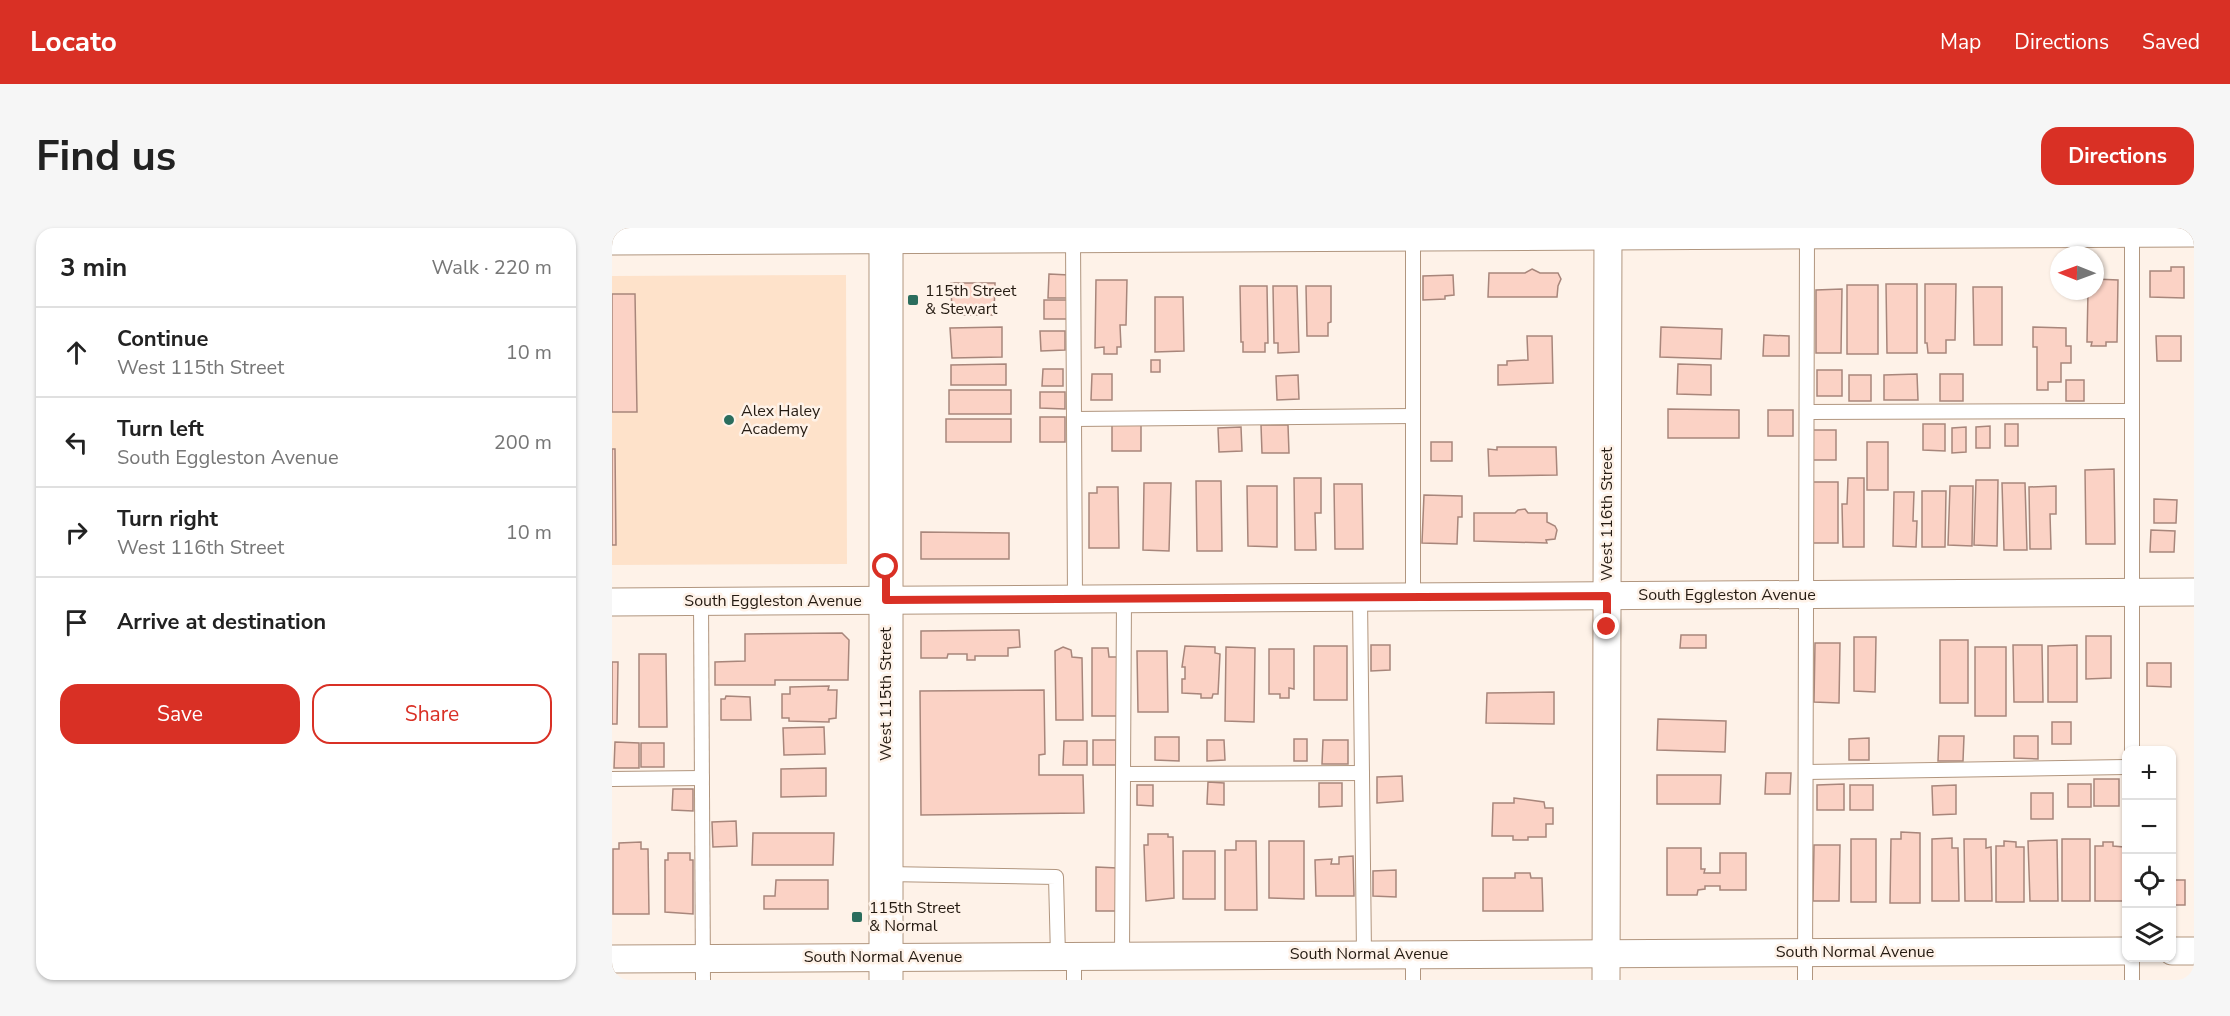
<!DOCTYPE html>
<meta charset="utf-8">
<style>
:root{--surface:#fff;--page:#f6f6f6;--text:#222;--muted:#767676;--line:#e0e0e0;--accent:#d93025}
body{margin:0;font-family:"Nunito Sans",sans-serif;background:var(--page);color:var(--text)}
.controls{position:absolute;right:18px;bottom:18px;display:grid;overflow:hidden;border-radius:12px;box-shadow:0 2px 4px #0004}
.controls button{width:54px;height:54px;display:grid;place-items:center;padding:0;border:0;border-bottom:2px solid var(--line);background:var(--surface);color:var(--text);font:30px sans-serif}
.compass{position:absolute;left:1438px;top:18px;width:54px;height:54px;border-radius:50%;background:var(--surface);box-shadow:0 2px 4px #0004;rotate:271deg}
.stop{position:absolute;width:18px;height:18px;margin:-14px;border:4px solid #d93025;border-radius:50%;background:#fff}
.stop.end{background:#d93025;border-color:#fff;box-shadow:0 2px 6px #0008}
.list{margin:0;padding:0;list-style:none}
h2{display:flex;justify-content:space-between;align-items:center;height:78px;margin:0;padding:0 24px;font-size:26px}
h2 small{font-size:20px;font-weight:400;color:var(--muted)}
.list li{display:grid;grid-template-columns:39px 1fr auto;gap:18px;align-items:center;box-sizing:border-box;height:90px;padding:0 24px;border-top:2px solid var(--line)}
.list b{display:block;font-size:22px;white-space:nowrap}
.list p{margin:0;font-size:20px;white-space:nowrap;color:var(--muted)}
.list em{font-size:20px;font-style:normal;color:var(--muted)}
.actions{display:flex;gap:12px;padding:18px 24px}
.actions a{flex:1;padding:14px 0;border:2px solid var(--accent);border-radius:18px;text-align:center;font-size:21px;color:var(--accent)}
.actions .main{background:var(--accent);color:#fff}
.icon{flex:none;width:33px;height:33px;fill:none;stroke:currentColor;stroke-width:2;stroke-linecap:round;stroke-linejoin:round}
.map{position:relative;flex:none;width:1582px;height:752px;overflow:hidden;border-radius:18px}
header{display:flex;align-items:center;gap:36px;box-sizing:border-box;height:84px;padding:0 30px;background:var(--accent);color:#fff}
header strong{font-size:28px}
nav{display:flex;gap:33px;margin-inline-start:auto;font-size:21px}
.intro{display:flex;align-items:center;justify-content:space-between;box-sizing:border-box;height:144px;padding:0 36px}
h1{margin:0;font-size:42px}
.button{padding:15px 27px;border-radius:18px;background:var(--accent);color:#fff;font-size:21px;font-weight:700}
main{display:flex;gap:36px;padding:0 36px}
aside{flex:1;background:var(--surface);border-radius:18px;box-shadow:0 2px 4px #0004}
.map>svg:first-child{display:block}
.built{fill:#fee2ca}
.building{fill:#fbd2c5;stroke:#a8867b;stroke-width:1.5}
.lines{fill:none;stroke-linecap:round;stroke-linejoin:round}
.service-casing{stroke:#b1967f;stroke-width:16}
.minor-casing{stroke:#b1967f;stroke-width:29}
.tertiary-casing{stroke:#b1967f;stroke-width:35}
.service{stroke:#fff;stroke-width:14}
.minor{stroke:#fff;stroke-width:27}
.tertiary{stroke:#fff;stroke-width:33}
.route{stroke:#d93025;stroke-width:8}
.poi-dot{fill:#2b6d5d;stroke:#fef2e8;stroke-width:2}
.labels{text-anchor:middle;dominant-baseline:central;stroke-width:5;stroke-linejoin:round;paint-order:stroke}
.poi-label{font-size:16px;fill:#241a11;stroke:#fef2e8;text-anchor:start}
.street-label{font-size:16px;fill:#241a11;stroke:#fef2e8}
</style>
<header>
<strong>Locato</strong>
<nav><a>Map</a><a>Directions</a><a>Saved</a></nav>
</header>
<div class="intro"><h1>Find us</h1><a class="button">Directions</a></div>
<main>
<aside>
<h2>3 min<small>Walk · 220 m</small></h2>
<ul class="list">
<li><svg class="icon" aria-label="ahead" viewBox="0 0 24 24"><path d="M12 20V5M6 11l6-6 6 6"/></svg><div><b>Continue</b><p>West 115th Street</p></div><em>10 m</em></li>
<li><svg class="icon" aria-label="left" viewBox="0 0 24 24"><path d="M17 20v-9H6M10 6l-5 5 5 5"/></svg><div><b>Turn left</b><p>South Eggleston Avenue</p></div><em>200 m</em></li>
<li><svg class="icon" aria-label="right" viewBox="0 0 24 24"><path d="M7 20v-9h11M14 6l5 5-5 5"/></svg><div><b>Turn right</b><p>West 116th Street</p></div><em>10 m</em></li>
<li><svg class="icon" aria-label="arrive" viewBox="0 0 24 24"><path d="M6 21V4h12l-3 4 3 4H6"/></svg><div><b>Arrive at destination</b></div></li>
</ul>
<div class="actions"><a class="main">Save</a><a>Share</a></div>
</aside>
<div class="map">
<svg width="1582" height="752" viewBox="0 0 1582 752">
<rect width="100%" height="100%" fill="#fef2e8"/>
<!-- built -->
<path class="built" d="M234,47l1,289 -235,1v-289z"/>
<!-- building -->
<g class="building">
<path d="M1559,39h13v31l-34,-1v-26h21z"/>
<path d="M920,41l8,4h18l3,6 -3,7 -1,11h-69l1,-24h36z"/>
<path d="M437,46l20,1v23h-21z"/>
<path d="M841,47l1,20 -9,1v3l-22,1v-24z"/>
<path d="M1483,51l23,1 -1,62h-11v4h-15l1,-4h-5l1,-51h7z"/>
<path d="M484,52h31l-1,45h-6l1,22h-4v7h-13v-7l-9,1z"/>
<path d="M339,55h44l-1,32h-42z"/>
<path d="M1274,56h31v69h-30z"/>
<path d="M1313,56h31l-1,56h-9v13h-18l-1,-10h-2z"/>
<rect x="1235" y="57" width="31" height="69"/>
<path d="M628,58h27l1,57h-3v9h-22v-10h-2z"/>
<path d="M661,58h24l2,66 -21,1v-10h-4z"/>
<path d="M694,58h25v36l-3,1v13h-21z"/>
<path d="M1361,59h29v58h-28z"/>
<path d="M1230,61l-1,64h-25v-63z"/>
<path d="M0,66h23l2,118h-25z"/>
<path d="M543,69h28l1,54 -29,1z"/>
<rect x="432" y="72" width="23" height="19"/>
<path d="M390,99v30l-50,1 -2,-30z"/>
<path d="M1049,99l61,2 -1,30 -61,-2z"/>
<path d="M1421,99l33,1v18h5v17h-10v19h-13v8h-11v-43h-4z"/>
<path d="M428,103h25v19l-24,1z"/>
<path d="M1152,107l25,1v20h-26z"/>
<path d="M915,108h25l1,47 -55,2v-20h9v-4l21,-1z"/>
<path d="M1544,108h25v25h-24z"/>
<rect x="539" y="132" width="9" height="12"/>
<path d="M394,136v21h-55v-20z"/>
<path d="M1066,136l33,1v30l-34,-1z"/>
<path d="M431,141h20v17h-21z"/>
<rect x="1205" y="142" width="25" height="26"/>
<path d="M480,146h20v26h-21z"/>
<path d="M1305,146l1,26h-34v-25z"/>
<rect x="1328" y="146" width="23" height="27"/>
<path d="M686,147l1,24 -22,1 -1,-24z"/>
<rect x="1237" y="147" width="22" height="26"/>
<rect x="1454" y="152" width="18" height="21"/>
<rect x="337" y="162" width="62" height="24"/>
<path d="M428,164h25v17l-25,-1z"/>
<path d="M1056,181l71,1v28h-71z"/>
<rect x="1156" y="182" width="25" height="26"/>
<rect x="428" y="189" width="25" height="25"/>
<rect x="334" y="191" width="65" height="23"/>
<path d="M1311,196h22v27l-22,-1z"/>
<rect x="1393" y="196" width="13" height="22"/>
<rect x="500" y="197" width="29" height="26"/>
<path d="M649,197h27l1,28h-27z"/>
<path d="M1378,198v22h-14v-21z"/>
<path d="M629,199l1,24 -23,1 -1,-24z"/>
<path d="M1354,199v25l-14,1v-25z"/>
<rect x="1201" y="202" width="23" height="30"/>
<rect x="819" y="214" width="21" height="19"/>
<rect x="1255" y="214" width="21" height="48"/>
<path d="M885,219h59l1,28 -68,1 -1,-27 9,1z"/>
<path d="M0,221h3l1,96h-4z"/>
<path d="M1502,241l1,75h-29l-1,-74z"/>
<path d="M682,250h27v35h-6l1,37h-21z"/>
<path d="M1236,250h16v69h-21l-1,-43h5z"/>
<path d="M1364,252h22l-1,66 -23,-1z"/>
<path d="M584,253h25l1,70h-25z"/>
<rect x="1201" y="254" width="25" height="61"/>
<path d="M532,255h27l-2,68 -26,-1z"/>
<path d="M1390,255h23l2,67h-23z"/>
<path d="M722,256h28l1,65h-28z"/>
<path d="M635,258h30v61l-29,-1z"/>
<path d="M1338,258h23l-1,60 -24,-1z"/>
<path d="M1444,258v28h-6l1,35h-21l-1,-62z"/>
<path d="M485,259h21l1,61h-30v-55h8z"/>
<path d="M1310,263h24l-1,56h-23z"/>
<path d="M1282,264h20l-1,29h4l-1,26 -23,-1z"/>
<path d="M812,267l38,1v21h-4l-1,27 -35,-1z"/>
<path d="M1542,271l23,1 -1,23h-22z"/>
<path d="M913,281l3,4h19v9l8,4 2,4 -2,9 -9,1 1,3 -73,-2v-28h41l3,-3z"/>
<path d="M1539,302l24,1 -1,21h-24z"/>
<path d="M309,304l88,1v26h-88z"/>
<path d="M407,402l1,17 -12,1v8h-33v4h-8v-6h-19l-1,4h-26v-27z"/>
<path d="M230,405l7,7 -1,40h-73v5h-60v-23l30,-1v-27z"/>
<path d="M1069,407h25v13h-26z"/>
<path d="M1474,408h25v42l-25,1z"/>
<path d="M1242,409h22l-1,55 -21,-1z"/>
<rect x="1328" y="412" width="28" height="63"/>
<path d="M1203,415h25l-1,60 -25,-1z"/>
<path d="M759,417h19v25l-19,1z"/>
<path d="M1401,417h29l1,57h-29z"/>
<path d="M1465,417v57h-29v-56z"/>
<path d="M573,418l30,1v6l5,1 -2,40h-5l-1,4h-11v-4l-19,-1v-14h3v-12h-3z"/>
<rect x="702" y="418" width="33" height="54"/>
<path d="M451,419l8,3 1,7 10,1 1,62h-27l-1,-69z"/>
<path d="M614,419l29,1 -1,74 -29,-1z"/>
<rect x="1363" y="419" width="31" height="69"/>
<path d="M480,420h16l1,9h9l1,59h-27z"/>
<path d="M657,421h25v40l-5,-1v10h-9v-4h-11z"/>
<path d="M525,423h30l1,61h-30z"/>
<path d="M27,426h27l1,73h-28z"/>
<path d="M0,434h6l-1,62h-5z"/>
<path d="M1535,435h24v24l-24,-1z"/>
<path d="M217,458l-1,4h9l-1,28 -7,1v3l-40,-1v-3h-7v-24h8v-7z"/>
<path d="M432,462l1,64 -6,1v20h44l1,38 -163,2 -1,-124z"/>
<path d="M942,464v32l-68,-1 1,-30z"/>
<path d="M114,468l24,1 1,23h-30v-21h4z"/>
<path d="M1046,491l68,2 -1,31 -68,-2z"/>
<rect x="1440" y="494" width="19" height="22"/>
<path d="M212,499l1,27 -41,1 -1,-27z"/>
<path d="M1327,508h25l-1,25h-25z"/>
<path d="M1402,508h24v23l-24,-1z"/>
<path d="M543,509h24v24l-24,-1z"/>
<path d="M1257,510v22h-20v-21z"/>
<rect x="682" y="511" width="13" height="22"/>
<rect x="481" y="512" width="23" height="25"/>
<path d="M595,512h17l1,20 -18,1z"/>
<path d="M711,512h25v24h-26z"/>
<path d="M452,513h23v24h-24z"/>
<path d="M3,514l24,1v25h-25z"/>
<rect x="29" y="515" width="23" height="24"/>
<path d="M214,540v28l-45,1v-28z"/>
<rect x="1560" y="542" width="2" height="26"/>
<path d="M1154,545h25l-1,21h-25z"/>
<path d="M1045,547h64l-1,29h-63z"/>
<path d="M790,548l1,25 -26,2v-26z"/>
<rect x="1482" y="551" width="25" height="27"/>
<path d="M596,554l16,1v22l-17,-1z"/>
<path d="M707,555h23v23l-23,1z"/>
<path d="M1232,556v26h-27v-25z"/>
<rect x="1456" y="556" width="23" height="23"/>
<path d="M525,557h16v21l-16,-1z"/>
<rect x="1238" y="557" width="23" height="25"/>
<path d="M1344,557v29l-23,1 -1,-29z"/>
<path d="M61,561h20v22l-21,-1z"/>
<rect x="1419" y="565" width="22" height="26"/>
<path d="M902,570l30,4 1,6h8v16h-7v13h-18v3h-15v-4h-21l1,-33h21z"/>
<path d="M124,593l1,25 -24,1 -1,-25z"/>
<path d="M1289,604l19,1v70h-30l1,-64h10z"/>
<path d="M141,605h81l-1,32h-81z"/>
<path d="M536,606h20v3h5l1,61 -28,3 -2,-56h4z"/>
<path d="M1340,610v10h6l1,53h-27v-62z"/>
<rect x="1239" y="611" width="25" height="63"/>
<path d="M1352,611h22v9l5,-1 1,54h-27z"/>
<rect x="1450" y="611" width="28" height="62"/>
<path d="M1445,612l1,61h-28l-2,-60z"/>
<path d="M624,613h20l1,69h-32v-60h11z"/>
<path d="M657,613h35v58l-35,-1z"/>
<path d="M1392,613l12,1v5h8v55h-28v-56h8z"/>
<path d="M29,614v7h7l1,65h-36v-65h6v-6z"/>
<path d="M1491,614h10v4l11,1 -1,54h-28v-55h8z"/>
<path d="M1202,617h26l-1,56h-26z"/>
<path d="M1055,620h34v21h4l-1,4h16v-20h26v37h-26v-4h-15v3l-7,1 -1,5h-30z"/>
<rect x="571" y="623" width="32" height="48"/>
<path d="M56,625h22v7h3v54l-28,-2v-52h3z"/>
<path d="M741,628l1,40h-38l-1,-36 17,-1 -1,5h8v-7z"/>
<path d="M484,639l21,1v43h-21z"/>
<path d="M784,642v27l-23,-1v-25z"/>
<path d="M903,645h15l1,5h11l1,33h-60v-33h32z"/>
<path d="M164,652h52v29h-64v-13h11z"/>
<rect x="1560" y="652" width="13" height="25"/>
</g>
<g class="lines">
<defs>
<g id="service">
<path d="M461,10l2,361"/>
<path d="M1195,184l325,-1"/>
<path d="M462,191l339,-3"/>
<path d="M748,369l4,357"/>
<path d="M801,369v-360"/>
<path d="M89,373l2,379"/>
<path d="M1520,522v-517"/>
<path d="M1194,544l320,-5"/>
<path d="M511,546l239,-1"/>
<path d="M0,551l90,-1"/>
<path d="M274,646l170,3 2,79"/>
<path d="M462,728v24"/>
<path d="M510,728l2,-358"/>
<path d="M1520,730v22"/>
<path d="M801,752v-26"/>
<path d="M1193,752l2,-744"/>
</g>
<g id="minor">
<path d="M0,13l1582,-8"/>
<path d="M0,374l1582,-10"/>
<path d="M1560,723h22"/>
<path d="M0,731l1514,-8"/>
<path d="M994,752l2,-752"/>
</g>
<path id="tertiary" d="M274,752v-752"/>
</defs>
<!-- service casing -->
<use href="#service" class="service-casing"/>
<!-- minor casing -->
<use href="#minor" class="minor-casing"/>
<!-- tertiary casing -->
<use href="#tertiary" class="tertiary-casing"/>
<!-- service -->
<use href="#service" class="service"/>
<!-- minor -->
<use href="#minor" class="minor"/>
<!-- tertiary -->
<use href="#tertiary" class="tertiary"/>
</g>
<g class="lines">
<!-- route -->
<path class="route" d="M274,339v33l721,-4v31"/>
</g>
<!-- markers -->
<g class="poi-dot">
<rect x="295" y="66" width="12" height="12" rx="3"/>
<circle cx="117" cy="192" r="6"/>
<rect x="239" y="683" width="12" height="12" rx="3"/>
</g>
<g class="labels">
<!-- poi labels -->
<g class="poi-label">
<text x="313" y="63">115th Street<tspan x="313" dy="18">&amp; Stewart</tspan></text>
<text x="129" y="183">Alex Haley<tspan x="129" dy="18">Academy</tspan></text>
<text x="257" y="680">115th Street<tspan x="257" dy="18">&amp; Normal</tspan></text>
</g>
<!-- street labels -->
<g class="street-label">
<text transform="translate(995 286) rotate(-90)">West 116th Street</text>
<text x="1115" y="367">South Eggleston Avenue</text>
<text x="161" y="373">South Eggleston Avenue</text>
<text transform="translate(274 466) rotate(-90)">West 115th Street</text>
<text x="1243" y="724">South Normal Avenue</text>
<text x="757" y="726">South Normal Avenue</text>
<text x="271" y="729">South Normal Avenue</text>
</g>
</g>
</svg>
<div class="controls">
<button>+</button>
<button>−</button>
<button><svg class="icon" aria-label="locate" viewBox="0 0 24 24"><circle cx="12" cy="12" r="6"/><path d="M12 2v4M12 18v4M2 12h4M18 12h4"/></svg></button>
<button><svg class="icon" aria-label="layers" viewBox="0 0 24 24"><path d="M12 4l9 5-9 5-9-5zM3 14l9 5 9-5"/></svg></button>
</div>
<svg class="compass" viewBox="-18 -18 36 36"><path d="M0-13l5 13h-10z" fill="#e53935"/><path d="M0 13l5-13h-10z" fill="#767676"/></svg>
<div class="stop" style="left:274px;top:339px"></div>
<div class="stop end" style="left:995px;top:399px"></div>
</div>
</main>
